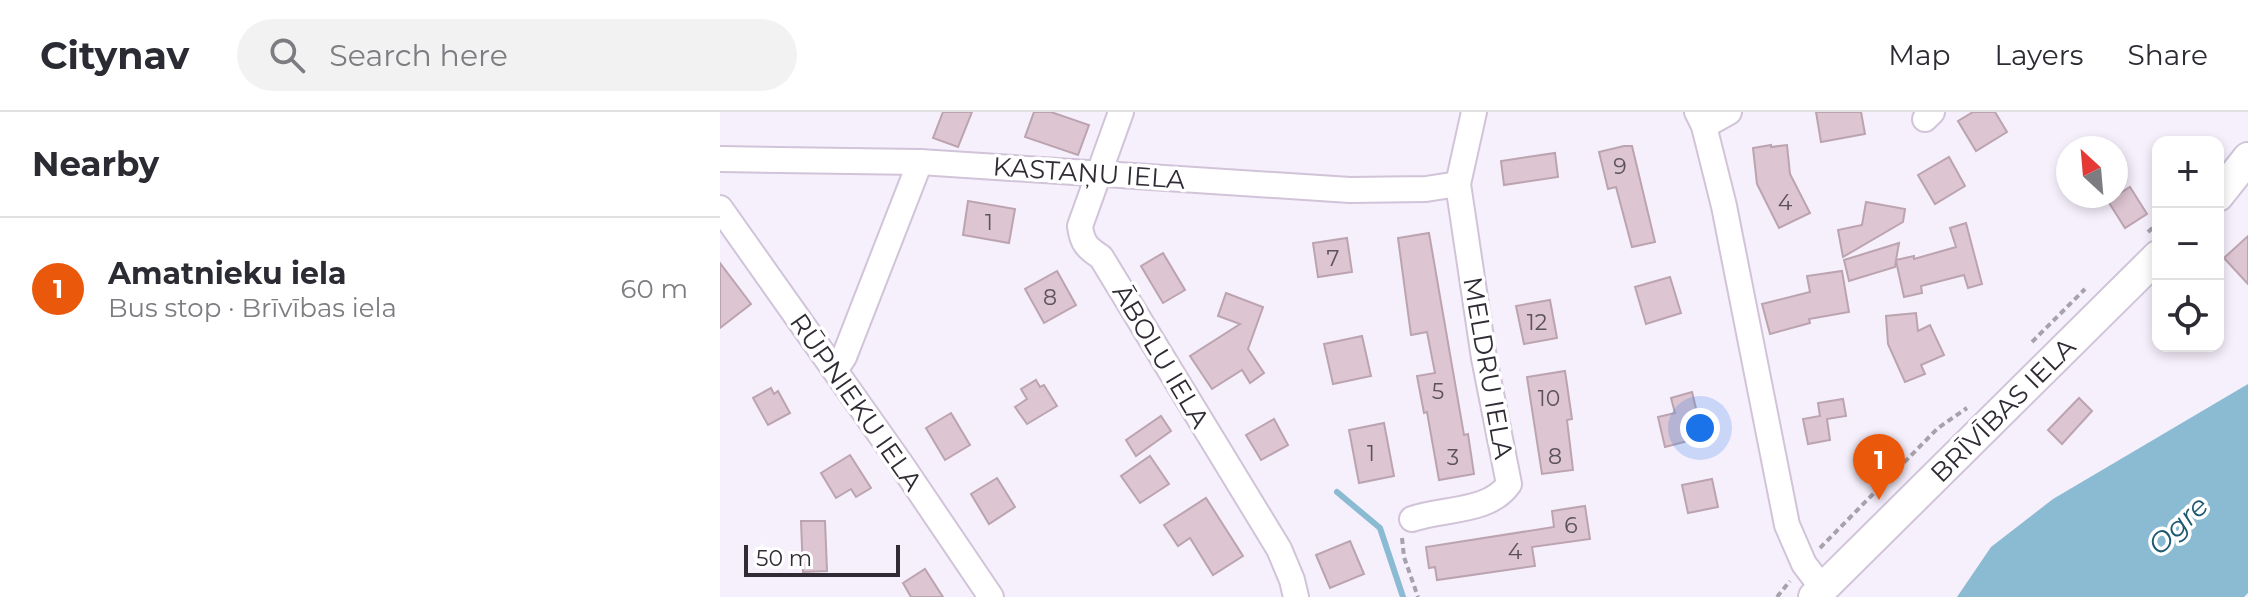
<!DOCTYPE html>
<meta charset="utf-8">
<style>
:root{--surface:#fff;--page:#f2f2f3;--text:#2b2b33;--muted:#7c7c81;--line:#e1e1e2;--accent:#ea580c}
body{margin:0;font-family:Montserrat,sans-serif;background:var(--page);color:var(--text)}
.controls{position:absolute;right:24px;top:24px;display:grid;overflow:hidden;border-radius:16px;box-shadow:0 4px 12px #0003}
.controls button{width:72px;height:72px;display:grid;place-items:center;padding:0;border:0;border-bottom:2px solid var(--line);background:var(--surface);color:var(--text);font:40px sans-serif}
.compass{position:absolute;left:1336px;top:24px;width:72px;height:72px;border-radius:50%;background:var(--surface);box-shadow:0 4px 12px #0003;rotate:334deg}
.scale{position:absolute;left:24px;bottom:20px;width:156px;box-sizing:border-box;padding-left:8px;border:4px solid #302b34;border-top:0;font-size:22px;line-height:28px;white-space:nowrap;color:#302b34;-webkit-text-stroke:6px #fff;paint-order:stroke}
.you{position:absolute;left:980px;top:316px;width:28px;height:28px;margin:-20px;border:6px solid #fff;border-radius:50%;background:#1a73e8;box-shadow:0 0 0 12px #1a73e833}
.badge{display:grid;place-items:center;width:52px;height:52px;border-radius:50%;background:var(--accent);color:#fff;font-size:26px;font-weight:700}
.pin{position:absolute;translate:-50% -66px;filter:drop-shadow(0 2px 4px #0008)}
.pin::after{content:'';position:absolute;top:42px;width:28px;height:24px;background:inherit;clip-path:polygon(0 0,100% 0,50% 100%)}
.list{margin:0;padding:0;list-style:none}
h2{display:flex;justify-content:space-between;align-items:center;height:104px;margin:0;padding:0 32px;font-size:34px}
h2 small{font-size:26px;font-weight:400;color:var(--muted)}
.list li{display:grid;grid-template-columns:52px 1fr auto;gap:24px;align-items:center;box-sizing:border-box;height:144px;padding:0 32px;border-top:2px solid var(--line)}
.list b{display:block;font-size:30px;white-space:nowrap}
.list p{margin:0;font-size:26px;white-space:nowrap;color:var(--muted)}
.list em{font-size:26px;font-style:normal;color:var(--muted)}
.icon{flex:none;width:44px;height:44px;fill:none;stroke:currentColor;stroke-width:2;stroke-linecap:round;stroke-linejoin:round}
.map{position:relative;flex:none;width:1528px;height:485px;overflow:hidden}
header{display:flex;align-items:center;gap:48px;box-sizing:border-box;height:112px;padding:0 40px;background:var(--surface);border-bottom:2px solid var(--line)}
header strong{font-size:38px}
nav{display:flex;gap:44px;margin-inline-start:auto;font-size:28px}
.search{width:560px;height:72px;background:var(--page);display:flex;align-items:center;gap:20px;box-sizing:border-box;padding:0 28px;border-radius:44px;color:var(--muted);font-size:30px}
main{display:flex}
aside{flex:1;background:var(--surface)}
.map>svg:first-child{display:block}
.water{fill:#8abbd2}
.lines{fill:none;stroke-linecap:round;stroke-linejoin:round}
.stream{stroke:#8abbd2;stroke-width:6}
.building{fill:#ddc5d1;stroke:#bba4b0;stroke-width:2}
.minor-casing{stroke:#d1c4d9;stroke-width:28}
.major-casing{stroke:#d1c4d9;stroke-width:34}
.path{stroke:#a7a1ac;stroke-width:4;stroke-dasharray:6 4;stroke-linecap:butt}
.minor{stroke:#fff;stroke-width:24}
.major{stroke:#fff;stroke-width:30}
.labels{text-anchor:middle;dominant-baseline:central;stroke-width:7;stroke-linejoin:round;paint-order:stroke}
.number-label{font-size:22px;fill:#5b525b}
.street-label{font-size:26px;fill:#302b34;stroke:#fff}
.water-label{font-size:28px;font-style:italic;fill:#1d5a72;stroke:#fff}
</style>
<header>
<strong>Citynav</strong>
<div class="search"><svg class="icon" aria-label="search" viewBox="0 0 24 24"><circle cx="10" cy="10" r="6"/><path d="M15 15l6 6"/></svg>Search here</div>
<nav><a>Map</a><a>Layers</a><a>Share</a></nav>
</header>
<main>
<aside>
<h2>Nearby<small></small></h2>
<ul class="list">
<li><span class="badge">1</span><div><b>Amatnieku iela</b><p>Bus stop · Brīvības iela</p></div><em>60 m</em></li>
</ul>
</aside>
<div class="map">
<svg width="1528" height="485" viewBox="0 0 1528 485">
<rect width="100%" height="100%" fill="#f6effc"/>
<!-- water -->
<path class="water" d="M1528,272v209l-4,4h-287l34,-50 62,-48z"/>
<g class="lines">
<!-- stream -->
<path class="stream" d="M617,380l43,36 23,69"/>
</g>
<!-- building -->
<g class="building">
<path d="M223,0h29l-14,35 -25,-9z"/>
<path d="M314,0h17l38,13 -11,30 -53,-18z"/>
<path d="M1096,0h45l4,22 -44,8z"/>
<path d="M1253,0h22l12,20 -31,19 -18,-30z"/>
<path d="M1051,33v2l16,-2 3,29 20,39 -31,15 -22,-44 -4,-36z"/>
<path d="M904,34h8l23,96 -23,5 -16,-60 -8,2 -9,-37z"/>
<path d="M835,41l3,24 -54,8 -3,-24z"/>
<path d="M1229,45l16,29 -30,18 -17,-29z"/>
<path d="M1410,75l17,27 -22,14 -17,-27z"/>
<path d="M248,89l47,8 -6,34 -46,-8z"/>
<path d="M1146,90l39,7 -2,13 -60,35 -5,-27 24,-5z"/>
<path d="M1246,111l16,61 -14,4 -4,-13 -43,11 1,7 -18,4 -8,-36 -1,6 -46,14 -5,-21 55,-17 -3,17 18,-4v3l42,-12 -6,-19z"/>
<path d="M709,121l35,202 4,-1 6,40 -35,6 -12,-68 -3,1 -7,-37 18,-3 -8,-41 -16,3 -13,-97z"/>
<path d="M1528,124v48l-24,-26z"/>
<path d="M627,126l5,34 -34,5 -5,-34z"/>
<path d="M443,141l22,37 -22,13 -22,-37z"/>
<path d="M0,151l31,41 -31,24z"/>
<path d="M337,159l19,34 -32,18 -19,-34z"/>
<path d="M1122,159l7,41 -40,7 1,4 -40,11 -8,-30 48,-12 -3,-16z"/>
<path d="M950,165l11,36 -35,11 -11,-37z"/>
<path d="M506,181l37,14 -15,42 16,24 -14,10 -8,-13 -30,19 -22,-33 50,-32 -22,-8z"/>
<path d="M830,188l7,38 -33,6 -8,-38z"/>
<path d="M1196,201l2,18 12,-6 14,30 -23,10 4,9 -20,8 -17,-38 -2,-28z"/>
<path d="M642,224l9,40 -38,8 -9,-40z"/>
<path d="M845,259l7,48 -5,1 6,50 -31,4 -15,-97z"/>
<path d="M316,268l4,7 4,-2 13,21 -30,18 -12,-17 12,-8 -6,-10z"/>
<path d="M51,276l3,6 4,-3 12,22 -22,12 -15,-27z"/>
<path d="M972,280l11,45 -38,10 -7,-30 17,-4 -4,-15z"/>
<path d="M1359,286l13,13 -30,33 -14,-14z"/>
<path d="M1123,287l3,17 -19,3 3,21 -22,4 -5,-25 17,-3 -2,-13z"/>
<path d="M231,301l19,32 -25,15 -19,-32z"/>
<path d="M441,304l10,15 -35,25 -10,-16z"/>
<path d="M554,307l14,26 -27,15 -15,-25z"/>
<path d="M664,311l10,53 -35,7 -10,-53z"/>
<path d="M130,343l21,33 -15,9 -5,-8 -15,9 -15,-25z"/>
<path d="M430,344l19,28 -29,19 -19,-27z"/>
<path d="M277,366l18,29 -26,17 -18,-30z"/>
<path d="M992,367l6,28 -30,6 -6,-28z"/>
<path d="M486,386l37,58 -30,19 -23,-37 -12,8 -14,-21z"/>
<path d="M865,394l5,33 -58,8 3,19 -98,14 -2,-13 -6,1 -3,-21 128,-20 -2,-16z"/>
<path d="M81,409h24l2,50 -24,1z"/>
<path d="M630,429l14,33 -34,14 -14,-33z"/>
<path d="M205,457l18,28h-32l-8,-14z"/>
</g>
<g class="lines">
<defs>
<g id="minor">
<path d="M401,0l-41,114c2,17 7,22 21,31l178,292 13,31 4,17"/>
<path d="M977,0l7,14 20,80 63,319 17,39 19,25"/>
<path d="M1205,7l7,-7"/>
<path d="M984,14l25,-14"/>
<path d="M0,47l200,3 430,28 76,-1 32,-5"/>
<path d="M0,96l181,256 90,133"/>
<path d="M115,258l9,-13 76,-195"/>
<path d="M692,407c31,-11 77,-6 97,-35l-25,-126 -26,-174 16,-72"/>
</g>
<g id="major">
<path d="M1498,84l30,-38"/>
<path d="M1094,485l344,-341"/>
</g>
</defs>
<!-- minor casing -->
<use href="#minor" class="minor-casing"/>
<!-- major casing -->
<use href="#major" class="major-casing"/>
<!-- path -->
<g class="path">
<path d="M1428,120l10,-9"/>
<path d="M1312,230l53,-53"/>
<path d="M682,426l2,19 14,40"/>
<path d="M1100,436l118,-120 29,-20"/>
<path d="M1057,485l13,-16"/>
</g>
<!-- minor -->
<use href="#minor" class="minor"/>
<!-- major -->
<use href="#major" class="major"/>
</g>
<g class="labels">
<!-- number labels -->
<g class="number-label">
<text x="900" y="54">9</text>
<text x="1065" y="90">4</text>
<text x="269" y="110">1</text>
<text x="613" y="146">7</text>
<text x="330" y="185">8</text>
<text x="817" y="210">12</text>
<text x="718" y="279">5</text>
<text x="829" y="286">10</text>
<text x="651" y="341">1</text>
<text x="835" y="344">8</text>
<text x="733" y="345">3</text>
<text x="851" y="413">6</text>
<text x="795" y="439">4</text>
</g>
<!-- street labels -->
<g class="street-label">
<text transform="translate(369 61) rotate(4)">KASTAŅU IELA</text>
<text transform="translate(441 244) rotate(59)">ĀBOLU IELA</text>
<text transform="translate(768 256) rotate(80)">MELDRU IELA</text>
<text transform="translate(136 290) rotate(55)">RŪPNIEKU IELA</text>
<text transform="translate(1283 298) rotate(-45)">BRĪVĪBAS IELA</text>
</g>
<!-- water labels -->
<g class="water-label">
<text transform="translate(1458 413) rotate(-44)">Ogre</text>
</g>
</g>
</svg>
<div class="controls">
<button>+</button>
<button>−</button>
<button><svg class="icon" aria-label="locate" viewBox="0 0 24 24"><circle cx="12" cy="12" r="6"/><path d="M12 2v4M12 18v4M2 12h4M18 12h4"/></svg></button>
</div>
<svg class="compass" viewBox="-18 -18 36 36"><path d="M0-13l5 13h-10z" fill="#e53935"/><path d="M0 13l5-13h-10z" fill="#7c7c81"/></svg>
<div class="scale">50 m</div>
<div class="you"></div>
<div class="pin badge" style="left:1159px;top:388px">1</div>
</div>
</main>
